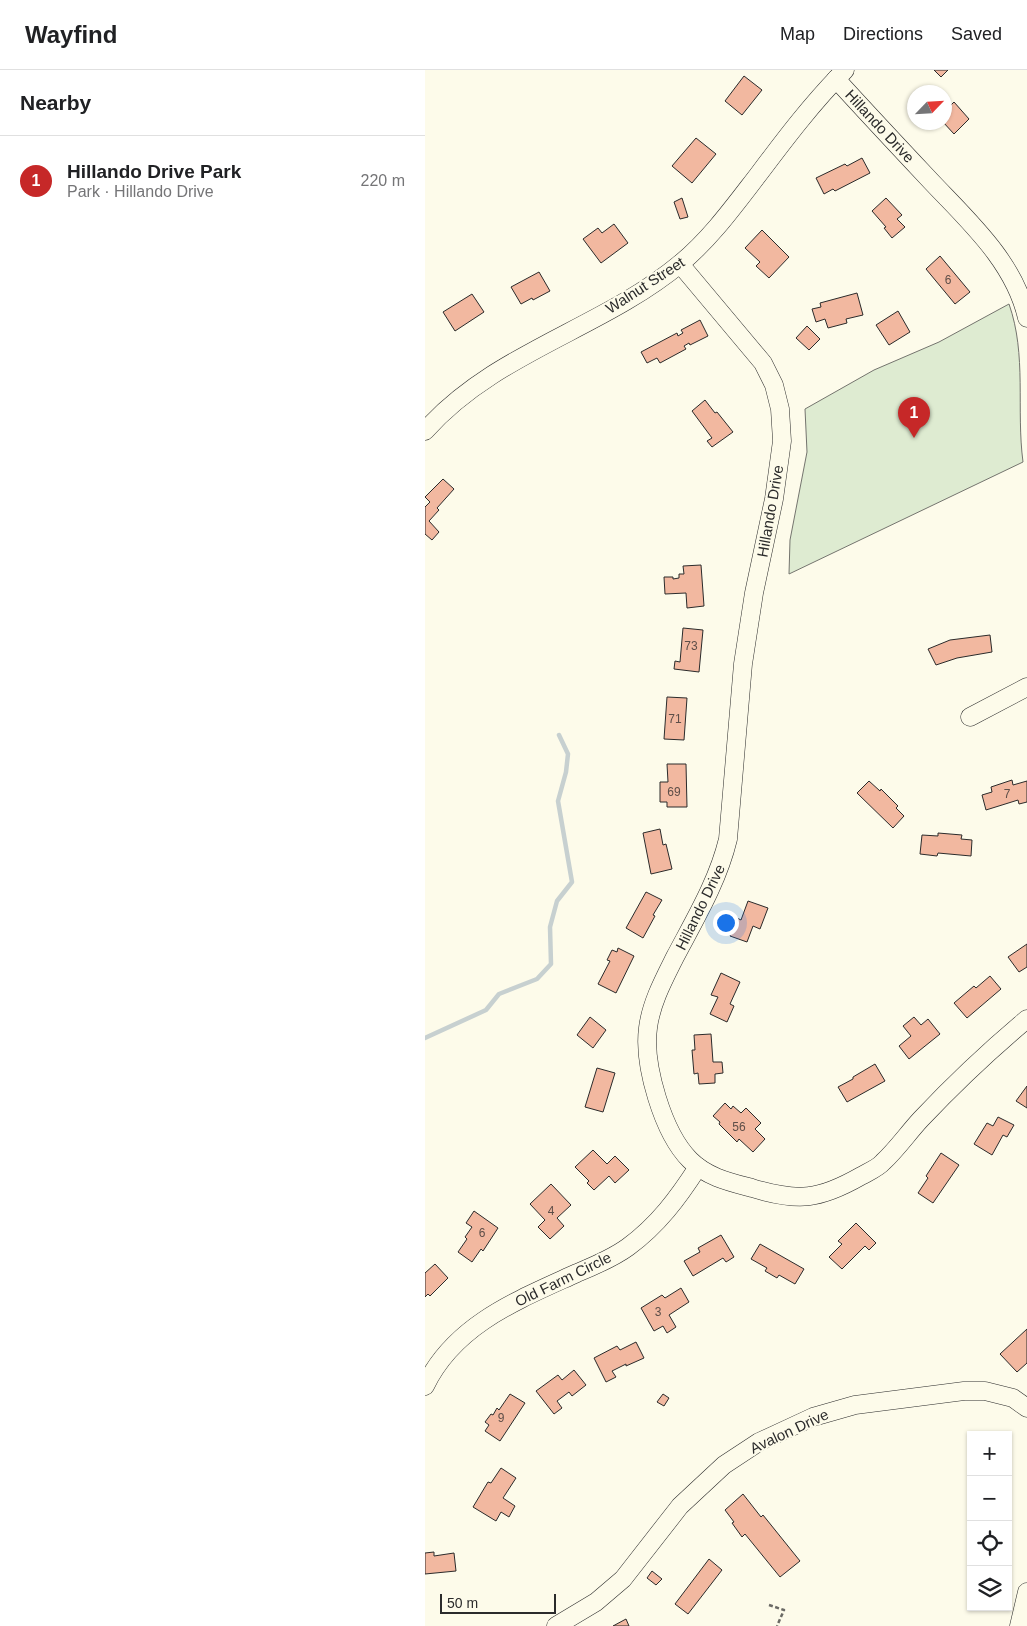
<!DOCTYPE html>
<meta charset="utf-8">
<style>
:root{--surface:#fff;--page:#f2f2f2;--text:#202124;--muted:#757577;--line:#e0e0e0;--accent:#c62828}
body{margin:0;font-family:Arial,sans-serif;background:var(--page);color:var(--text)}
.controls{position:absolute;right:15px;bottom:15px;display:grid;overflow:hidden;border-radius:0px;box-shadow:0 1px 4px #0004}
.controls button{width:45px;height:45px;display:grid;place-items:center;padding:0;border:0;border-bottom:1px solid var(--line);background:var(--surface);color:var(--text);font:25px sans-serif}
.compass{position:absolute;left:482px;top:15px;width:45px;height:45px;border-radius:50%;background:var(--surface);box-shadow:0 1px 4px #0004;rotate:65deg}
.scale{position:absolute;left:15px;bottom:12px;width:116px;box-sizing:border-box;padding-left:5px;border:2px solid #2b2b2b;border-top:0;font-size:14px;line-height:18px;white-space:nowrap;color:#2b2b2b;-webkit-text-stroke:4px #fdfbea;paint-order:stroke}
.you{position:absolute;left:300px;top:852px;width:18px;height:18px;margin:-12px;border:4px solid #fff;border-radius:50%;background:#1a73e8;box-shadow:0 0 0 8px #1a73e833}
.badge{display:grid;place-items:center;width:32px;height:32px;border-radius:50%;background:var(--accent);color:#fff;font-size:16px;font-weight:700}
.pin{position:absolute;translate:-50% -41px;filter:drop-shadow(0 1px 2px #0008)}
.pin::after{content:'';position:absolute;top:26px;width:18px;height:15px;background:inherit;clip-path:polygon(0 0,100% 0,50% 100%)}
.list{margin:0;padding:0;list-style:none}
h2{display:flex;justify-content:space-between;align-items:center;height:65px;margin:0;padding:0 20px;font-size:21px}
h2 small{font-size:16px;font-weight:400;color:var(--muted)}
.list li{display:grid;grid-template-columns:32px 1fr auto;gap:15px;align-items:center;box-sizing:border-box;height:90px;padding:0 20px;border-top:1px solid var(--line)}
.list b{display:block;font-size:19px;white-space:nowrap}
.list p{margin:0;font-size:16px;white-space:nowrap;color:var(--muted)}
.list em{font-size:16px;font-style:normal;color:var(--muted)}
.icon{flex:none;width:28px;height:28px;fill:none;stroke:currentColor;stroke-width:2;stroke-linecap:round;stroke-linejoin:round}
.map{position:relative;flex:none;width:602px;height:1556px;overflow:hidden}
header{display:flex;align-items:center;gap:30px;box-sizing:border-box;height:70px;padding:0 25px;background:var(--surface);border-bottom:1px solid var(--line)}
header strong{font-size:24px}
nav{display:flex;gap:28px;margin-inline-start:auto;font-size:18px}
main{display:flex}
aside{flex:1;background:var(--surface)}
.map>svg:first-child{display:block}
.green{fill:#deebd1;stroke:#74746e}
.lines{fill:none;stroke-linecap:round;stroke-linejoin:round}
.stream{stroke:#c7d0d0;stroke-width:4.5}
.building{fill:#f2b8a0;stroke:#2b2b2b}
.minor-casing{stroke:#2b2b2b;stroke-width:19}
.path{stroke:#6a6964;stroke-width:2.5;stroke-dasharray:4 2.5;stroke-linecap:butt}
.minor{stroke:#fdfbea;stroke-width:18}
.labels{text-anchor:middle;dominant-baseline:central;stroke-width:4;stroke-linejoin:round;paint-order:stroke}
.number-label{font-size:12px;fill:#5d4e48}
.street-label{font-size:15px;fill:#2b2b2b;stroke:#fdfbea}
</style>
<header>
<strong>Wayfind</strong>
<nav><a>Map</a><a>Directions</a><a>Saved</a></nav>
</header>
<main>
<aside>
<h2>Nearby<small></small></h2>
<ul class="list">
<li><span class="badge">1</span><div><b>Hillando Drive Park</b><p>Park · Hillando Drive</p></div><em>220 m</em></li>
</ul>
</aside>
<div class="map">
<svg width="602" height="1556" viewBox="0 0 602 1556">
<rect width="100%" height="100%" fill="#fdfbea"/>
<!-- green -->
<path class="green" d="M584,234c18,51 7,105 14,158l-234,112 1,-34 17,-88 -2,-43 69,-39 65,-28z"/>
<g class="lines">
<!-- stream -->
<path class="stream" d="M0,968l61,-28 13,-16 38,-15 14,-15 -1,-37 7,-26 15,-19 -14,-81 8,-29 2,-18 -9,-19"/>
</g>
<!-- building -->
<g class="building">
<path d="M509,0h14l-7,7z"/>
<path d="M319,6l18,14 -20,25 -17,-14z"/>
<path d="M529,32l15,17 -15,15 -11,-12h2v-11z"/>
<path d="M271,68l20,16 -24,29 -20,-17z"/>
<path d="M437,88l8,15 -35,18 -2,-2 -9,5 -8,-16 29,-14 2,2z"/>
<path d="M257,128l6,19 -8,2 -6,-17z"/>
<path d="M461,128l16,17 -5,4 8,8 -13,11 -8,-10 2,-1 -14,-16z"/>
<path d="M189,154l14,19 -27,20 -18,-24 15,-11 4,5z"/>
<path d="M337,160l27,27 -20,21 -13,-12 4,-4 -15,-14z"/>
<path d="M515,186l30,36 -15,12 -29,-35z"/>
<path d="M114,202l11,19 -17,9 -1,-2 -11,6 -10,-17z"/>
<path d="M432,223l6,22 -17,4 1,4 -19,5 -3,-9 -9,3 -4,-13 9,-2 -1,-4z"/>
<path d="M47,224l12,18 -29,19 -12,-19z"/>
<path d="M473,241l12,21 -21,13 -13,-20z"/>
<path d="M275,250l8,16 -18,9 -1,-2 -5,3 2,3 -26,14 -3,-5 -10,5 -6,-11 36,-19 1,3 5,-3 -2,-3z"/>
<path d="M382,256l13,13 -11,11 -13,-12z"/>
<path d="M280,330l10,13 2,-1 16,20 -21,15 -5,-6 5,-3 -20,-27z"/>
<path d="M18,409l11,10 -17,19 2,2 -10,11 10,11 -7,8 -7,-6v-27l5,-5 -5,-5z"/>
<path d="M276,495l3,41 -17,2 -1,-15 -21,1 -1,-17h9v2l6,-1v-4h5l-1,-8z"/>
<path d="M258,558l20,2 -4,42 -25,-3 1,-8 5,1z"/>
<path d="M565,565l2,17 -35,6 -21,7 -8,-16 22,-9z"/>
<path d="M242,627l20,1 -3,42 -20,-1z"/>
<path d="M242,694h19l1,43h-20v-5h-7v-20h8z"/>
<path d="M587,710l1,5 14,-4v21l-8,2 -1,-4 -32,10 -4,-15 10,-3 -1,-5z"/>
<path d="M444,711l11,10 1,-2 17,17 -2,2 8,8 -11,12 -36,-35z"/>
<path d="M235,759l3,16 3,-1 6,25 -21,5 -8,-41z"/>
<path d="M513,763l24,2 -1,4 11,1 -1,16 -33,-3 -1,3 -17,-2 2,-19 16,1z"/>
<path d="M221,822l16,8 -9,15 2,1 -12,22 -17,-10z"/>
<path d="M323,831l20,7 -8,21 -7,-3 -6,16 -17,-6 7,-18 4,2z"/>
<path d="M602,874v23l-8,5 -11,-15z"/>
<path d="M193,878l16,8 -18,37 -18,-9 12,-23 -3,-1 5,-10 5,2z"/>
<path d="M296,903l19,9 -10,22 4,2 -7,16 -17,-8 8,-17 -7,-2z"/>
<path d="M565,906l11,13 -34,29 -13,-15 20,-17 2,2z"/>
<path d="M165,947l16,13 -13,18 -16,-13z"/>
<path d="M489,947l7,8 7,-6 12,15 -31,25 -10,-13 12,-10 -8,-10z"/>
<path d="M286,964l2,28h9l1,11 -8,1v9l-16,1 -1,-11 -4,1 -2,-24h3l-1,-15z"/>
<path d="M450,994l10,17 -38,21 -9,-15 15,-8v-2z"/>
<path d="M172,998l18,5 -12,39 -18,-5z"/>
<path d="M602,1016v22l-11,-7z"/>
<path d="M300,1033l6,6 2,-3 8,7 5,-5 15,15 -6,6 10,10 -12,13 -14,-13 -2,3 -18,-18 1,-2 -7,-6z"/>
<path d="M573,1047l16,8 -7,12 -4,-2 -11,20 -18,-11 13,-21 6,3z"/>
<path d="M168,1080l14,14 8,-8 14,14 -14,13 -6,-7 -15,14 -7,-7 2,-2 -14,-14z"/>
<path d="M516,1083l18,12 -26,38 -15,-10 10,-15 -2,-2z"/>
<path d="M126,1114l20,21 -14,13 7,8 -14,13 -12,-12 7,-7 -15,-16z"/>
<path d="M49,1141l24,17 -15,23 -2,-2 -9,13 -14,-10 9,-13 -2,-2 7,-10 -6,-4z"/>
<path d="M431,1153l20,20 -7,7 -4,-4 -23,23 -13,-12 13,-13 -4,-3z"/>
<path d="M296,1165l13,22 -8,5 -3,-4 -30,18 -9,-15 16,-9 -2,-4z"/>
<path d="M335,1174l44,25 -9,15 -16,-9 -2,3 -12,-7 2,-3 -16,-9z"/>
<path d="M10,1194l13,14 -18,18 -2,-2 -3,3v-24z"/>
<path d="M256,1218l8,14 -20,13 7,12 -9,6 -4,-7 -9,5 -13,-23 21,-13 3,3z"/>
<path d="M602,1259v34l-10,9 -17,-18z"/>
<path d="M211,1272l8,16 -18,8v-2l-14,7 4,6 -10,5 -12,-24 23,-12 3,4z"/>
<path d="M149,1300l12,15 -14,11 -3,-4 -12,9 5,7 -8,6 -18,-23 22,-16 4,5z"/>
<path d="M85,1324l15,9 -25,38 -15,-10 4,-6 -4,-3 6,-8 2,1 4,-7 2,2z"/>
<path d="M238,1324l6,4 -5,8 -7,-4z"/>
<path d="M76,1398l15,10 -13,20 12,8 -6,11 -8,-5 -5,9 -23,-14 15,-25 3,1z"/>
<path d="M318,1424l18,23 2,-2 37,46 -20,16 -35,-43 -3,3 -10,-14 2,-1 -9,-12z"/>
<path d="M9,1482v4l20,-3 2,18 -31,3v-21z"/>
<path d="M284,1489l13,11 -34,44 -13,-10z"/>
<path d="M227,1501l10,8 -6,6 -9,-7z"/>
<path d="M201,1549l3,7h-16z"/>
</g>
<g class="lines">
<defs>
<g id="minor">
<path d="M411,9c30,33 60,65 91,98 38,41 87,83 100,141"/>
<path d="M255,194l83,99 11,22 6,24 2,32 -8,58 -20,94 -11,71 -15,175c-10,42 -33,80 -53,118 -11,22 -24,46 -27,71 -5,37 15,105 42,132 17,17 39,22 62,28 46,14 67,12 109,-12 7,-4 17,-8 22,-14 14,-13 25,-29 38,-43 33,-35 69,-69 106,-100"/>
<path d="M0,361c70,-79 177,-102 256,-168 30,-25 53,-57 77,-88 27,-36 55,-73 87,-105"/>
<path d="M545,647l57,-30"/>
<path d="M0,1316c30,-62 93,-86 152,-113 17,-7 36,-15 51,-26 30,-22 50,-49 70,-80"/>
<path d="M131,1556l40,-24 27,-23 57,-73 44,-41 35,-23 54,-25 42,-12 109,-14h21l28,7 14,10"/>
<path d="M594,1556l8,-34"/>
</g>
</defs>
<!-- minor casing -->
<use href="#minor" class="minor-casing"/>
<!-- path -->
<path class="path" d="M344,1535l15,5 -7,16"/>
<!-- minor -->
<use href="#minor" class="minor"/>
</g>
<g class="labels">
<!-- number labels -->
<g class="number-label">
<text x="523" y="210">6</text>
<text x="266" y="576">73</text>
<text x="250" y="649">71</text>
<text x="249" y="722">69</text>
<text x="582" y="724">7</text>
<text x="314" y="1057">56</text>
<text x="126" y="1141">4</text>
<text x="57" y="1163">6</text>
<text x="233" y="1242">3</text>
<text x="76" y="1348">9</text>
</g>
<!-- street labels -->
<g class="street-label">
<text transform="translate(455 56) rotate(47)">Hillando Drive</text>
<text transform="translate(220 215) rotate(-33)">Walnut Street</text>
<text transform="translate(345 441) rotate(-80)">Hillando Drive</text>
<text transform="translate(275 837) rotate(-64)">Hillando Drive</text>
<text transform="translate(138 1209) rotate(-26)">Old Farm Circle</text>
<text transform="translate(364 1361) rotate(-25)">Avalon Drive</text>
</g>
</g>
</svg>
<div class="controls">
<button>+</button>
<button>−</button>
<button><svg class="icon" aria-label="locate" viewBox="0 0 24 24"><circle cx="12" cy="12" r="6"/><path d="M12 2v4M12 18v4M2 12h4M18 12h4"/></svg></button>
<button><svg class="icon" aria-label="layers" viewBox="0 0 24 24"><path d="M12 4l9 5-9 5-9-5zM3 14l9 5 9-5"/></svg></button>
</div>
<svg class="compass" viewBox="-18 -18 36 36"><path d="M0-13l5 13h-10z" fill="#e53935"/><path d="M0 13l5-13h-10z" fill="#757577"/></svg>
<div class="scale">50 m</div>
<div class="you"></div>
<div class="pin badge" style="left:489px;top:368px">1</div>
</div>
</main>
